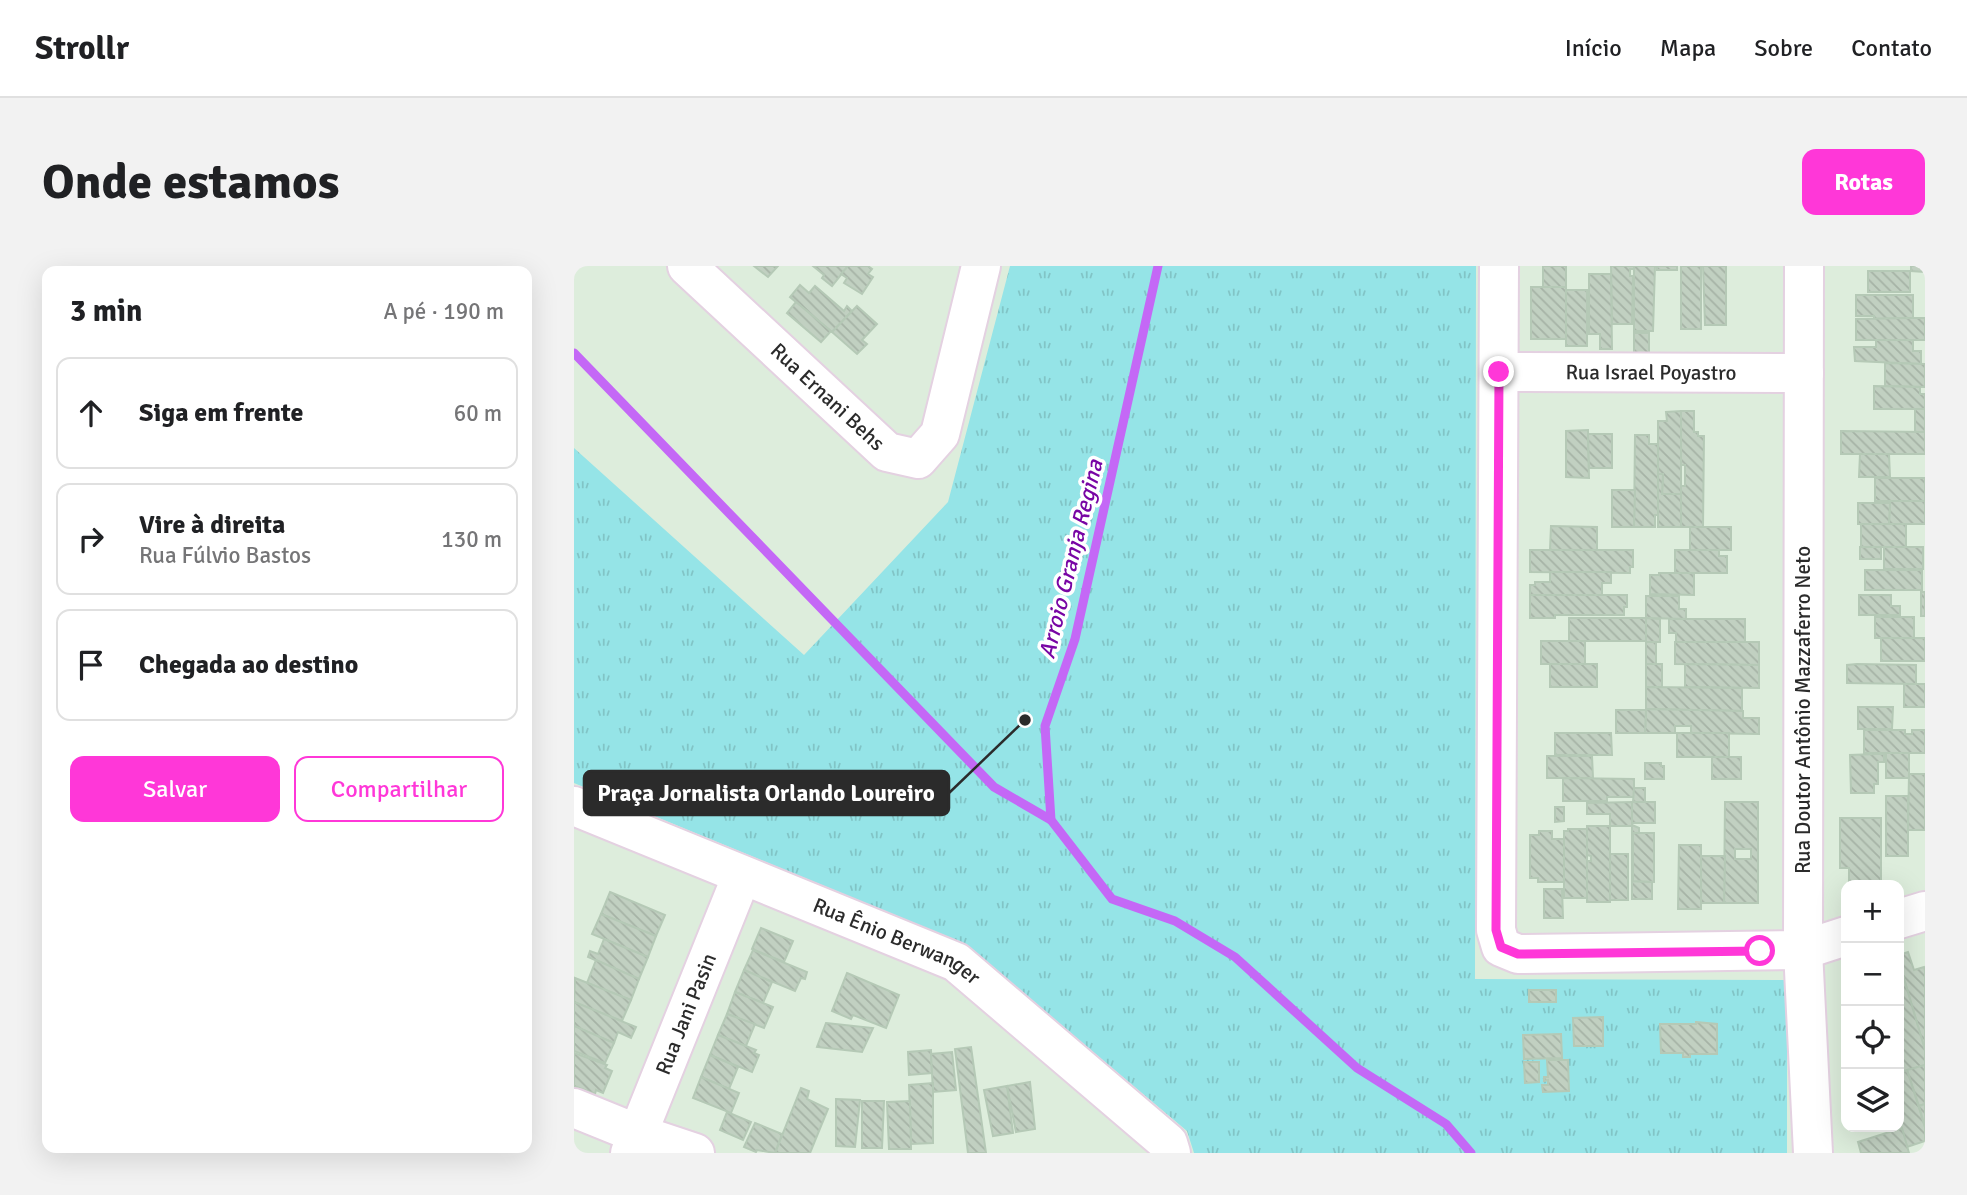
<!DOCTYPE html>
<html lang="pt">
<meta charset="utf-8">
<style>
:root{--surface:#fff;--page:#f2f2f2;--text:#202124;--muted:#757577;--line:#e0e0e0;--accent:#ff37d8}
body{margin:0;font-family:Signika,sans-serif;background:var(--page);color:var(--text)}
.controls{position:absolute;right:21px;bottom:21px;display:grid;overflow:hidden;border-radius:14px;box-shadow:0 7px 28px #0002}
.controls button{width:63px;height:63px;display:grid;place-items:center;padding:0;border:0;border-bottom:2px solid var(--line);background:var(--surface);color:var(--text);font:35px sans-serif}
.stop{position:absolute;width:21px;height:21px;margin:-16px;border:5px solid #ff37d8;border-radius:50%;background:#fff}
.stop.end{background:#ff37d8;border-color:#fff;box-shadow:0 2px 7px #0008}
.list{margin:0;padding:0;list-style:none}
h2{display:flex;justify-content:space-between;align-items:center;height:91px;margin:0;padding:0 28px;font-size:30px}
h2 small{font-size:23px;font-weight:400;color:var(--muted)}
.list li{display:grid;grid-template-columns:46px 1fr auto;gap:21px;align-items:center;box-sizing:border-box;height:112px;margin:0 14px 14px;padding:0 14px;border:2px solid var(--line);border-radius:14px}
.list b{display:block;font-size:26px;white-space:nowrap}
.list p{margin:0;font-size:23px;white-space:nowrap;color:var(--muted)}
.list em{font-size:23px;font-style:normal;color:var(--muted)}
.actions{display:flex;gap:14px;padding:21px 28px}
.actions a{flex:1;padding:16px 0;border:2px solid var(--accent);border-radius:14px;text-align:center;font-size:24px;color:var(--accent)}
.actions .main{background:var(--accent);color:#fff}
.icon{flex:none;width:38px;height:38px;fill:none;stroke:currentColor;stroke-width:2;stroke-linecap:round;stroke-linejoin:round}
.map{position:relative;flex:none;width:1351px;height:887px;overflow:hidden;border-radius:14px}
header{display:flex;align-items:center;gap:42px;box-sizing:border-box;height:98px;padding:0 35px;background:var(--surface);border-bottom:2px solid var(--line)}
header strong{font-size:33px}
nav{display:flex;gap:38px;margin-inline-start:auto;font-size:24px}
.intro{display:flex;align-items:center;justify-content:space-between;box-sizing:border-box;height:168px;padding:0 42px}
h1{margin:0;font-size:49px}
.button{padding:18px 32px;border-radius:14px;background:var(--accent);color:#fff;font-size:24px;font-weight:700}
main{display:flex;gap:42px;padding:0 42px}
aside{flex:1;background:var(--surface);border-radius:14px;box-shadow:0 7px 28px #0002}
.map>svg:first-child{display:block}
.grass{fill:url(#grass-tufts)}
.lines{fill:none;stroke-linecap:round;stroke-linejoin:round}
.stream{stroke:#c468f6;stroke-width:9}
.building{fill:url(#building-back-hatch);stroke:#b5c9b6;stroke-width:2;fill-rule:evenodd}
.minor-casing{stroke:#e4d1e1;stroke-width:42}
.minor{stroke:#fff;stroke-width:38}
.route{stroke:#ff37d8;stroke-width:9}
.labels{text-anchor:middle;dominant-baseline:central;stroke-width:7;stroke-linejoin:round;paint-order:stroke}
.street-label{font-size:21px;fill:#2b2b2b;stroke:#fff}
.water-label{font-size:23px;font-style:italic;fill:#7805a4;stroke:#fff}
.leader{fill:none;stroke:#2b2b2b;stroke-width:2.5}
.callout-dot{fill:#2b2b2b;stroke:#fff;stroke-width:2.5}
.callout{fill:#2b2b2b;stroke:#2b2b2b;stroke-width:2.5}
.callout-label{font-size:23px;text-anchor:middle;font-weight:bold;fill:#fff}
</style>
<header>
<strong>Strollr</strong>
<nav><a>Início</a><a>Mapa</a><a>Sobre</a><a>Contato</a></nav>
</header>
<div class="intro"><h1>Onde estamos</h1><a class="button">Rotas</a></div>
<main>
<aside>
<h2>3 min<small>A pé · 190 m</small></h2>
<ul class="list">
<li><svg class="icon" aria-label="ahead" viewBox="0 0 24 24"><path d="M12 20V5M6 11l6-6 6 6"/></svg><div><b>Siga em frente</b></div><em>60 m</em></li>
<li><svg class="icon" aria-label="right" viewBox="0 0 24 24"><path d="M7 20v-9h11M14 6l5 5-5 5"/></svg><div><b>Vire à direita</b><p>Rua Fúlvio Bastos</p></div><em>130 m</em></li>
<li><svg class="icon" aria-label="arrive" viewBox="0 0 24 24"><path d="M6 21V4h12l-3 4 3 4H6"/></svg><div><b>Chegada ao destino</b></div></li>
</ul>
<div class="actions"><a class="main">Salvar</a><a>Compartilhar</a></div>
</aside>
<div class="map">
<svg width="1351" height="887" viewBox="0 0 1351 887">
<defs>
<pattern id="grass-tufts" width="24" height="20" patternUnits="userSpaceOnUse" patternTransform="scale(1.75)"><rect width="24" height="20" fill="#95e4e7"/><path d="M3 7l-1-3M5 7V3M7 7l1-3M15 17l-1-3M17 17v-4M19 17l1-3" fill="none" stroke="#81c4c6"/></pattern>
<pattern id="building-back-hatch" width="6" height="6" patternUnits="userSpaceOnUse" patternTransform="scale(1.75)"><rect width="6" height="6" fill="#c1d0c1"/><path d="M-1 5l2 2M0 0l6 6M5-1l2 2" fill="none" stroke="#a6b3a6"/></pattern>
</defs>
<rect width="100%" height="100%" fill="#ddeddc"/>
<!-- grass -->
<path class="grass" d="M436,0h466l-1,713 312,1v173h-593l-7,-22 -222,-187 -391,-161v-335l230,207 144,-153z"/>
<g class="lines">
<!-- stream -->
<g class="stream">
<path d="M584,0l-83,373 -30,87 6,94 61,79 63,22 60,36 122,111 89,56 25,29"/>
<path d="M0,87l420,434 57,33"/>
</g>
</g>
<!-- building -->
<g class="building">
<path d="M180,0h24l-10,11z"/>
<path d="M239,0h35l-16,20 -10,-8 2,-3z"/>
<path d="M274,0h20l4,3 -4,5 5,3 -11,17 -18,-11 3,-5 -6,-4z"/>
<rect x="969" y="0" width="23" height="21"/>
<path d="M1037,0h23v3h-4v7h3l-1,48h-20z"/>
<path d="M1060,0h21l-2,65h-19z"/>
<rect x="1083" y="0" width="20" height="4"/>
<rect x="1107" y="0" width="20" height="63"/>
<path d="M1129,0h23v59h-21z"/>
<path d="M1337,0h14v6l-14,-1z"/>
<rect x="1294" y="5" width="42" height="21"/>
<path d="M1015,8h22l1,75h-12v-15h-11z"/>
<path d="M226,19l9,8 6,-7 29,25 3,-5 5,5 -20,21 -42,-35z"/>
<rect x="957" y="21" width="35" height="52"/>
<rect x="992" y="24" width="21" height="56"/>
<path d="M1282,29h57v23l-39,1v-3h-18z"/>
<path d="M222,36l35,29 -10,11 -34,-29z"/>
<path d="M283,40l20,18 -15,16 5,4 -10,10 -25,-22z"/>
<path d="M1339,52h12v22h-69v-21z"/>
<rect x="1060" y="67" width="15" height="20"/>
<path d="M1302,74h37v11h8v13l-66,-3 -1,-14h22z"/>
<path d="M1311,97l40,1v23l-40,-1z"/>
<path d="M1300,120l46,1v7h5v15h-51z"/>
<rect x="1341" y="143" width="10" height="23"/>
<path d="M1107,145v83h-19l1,-20h-5v-53h9l-1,-9z"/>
<path d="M1107,145h13v21h4v4h6l-1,91h-22v-41h4v-21h-4z"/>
<path d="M1014,164l1,48 -23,-1v-46z"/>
<path d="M1267,165l84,1v22h-84z"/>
<path d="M1014,168h24v34h-23z"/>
<path d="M1061,169h14v9h9v71h-3v12h-21z"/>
<path d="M1286,188h29l1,23h-31z"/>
<path d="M1084,208h5l-1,20h19v33h-23z"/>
<rect x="1301" y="212" width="50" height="23"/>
<path d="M1038,224h23l-1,37h-22z"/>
<path d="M1316,235h35v23h-36z"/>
<path d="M1284,237h32l-1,21h-31z"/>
<rect x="1287" y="258" width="45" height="23"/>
<path d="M977,260l46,1v23h-47z"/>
<rect x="1116" y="261" width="41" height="23"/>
<rect x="1286" y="281" width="21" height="12"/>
<rect x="1310" y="281" width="39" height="22"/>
<path d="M956,284h103v17h-3v6l-100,-1z"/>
<path d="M1101,284h44v6h8v17h-52z"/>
<rect x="1291" y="304" width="57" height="20"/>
<path d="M976,306h61v11h-9v12h-72v-10h5v-3h15z"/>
<path d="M1085,307h35v22l-44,-1v-19h9z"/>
<rect x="1347" y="326" width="4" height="24"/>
<path d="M956,329h97v12h-3v8h-69v3h-25z"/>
<path d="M1285,329h32v11h9v9h-41z"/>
<path d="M1072,330h33v13h7v10l-40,-1z"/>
<rect x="1301" y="351" width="39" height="21"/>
<rect x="995" y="352" width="77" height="23"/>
<path d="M1072,352l14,1v23h-14z"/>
<path d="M1095,353h76v23h-69v-9h-7z"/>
<rect x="1307" y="372" width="44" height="23"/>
<rect x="967" y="375" width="44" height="23"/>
<rect x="1072" y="376" width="10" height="22"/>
<path d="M1101,376h84v23l-84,-1z"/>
<rect x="976" y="398" width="47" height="23"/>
<rect x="1072" y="398" width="16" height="23"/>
<path d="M1111,398l74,1v23l-74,-1z"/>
<path d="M1283,398l59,1v19l-69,-1v-18z"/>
<rect x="1330" y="418" width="21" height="23"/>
<path d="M1072,421l96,1v23l-96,-2z"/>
<path d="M1284,441h35l-1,22h-34z"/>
<path d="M1072,443l97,2v7h16v16l-68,-1v-7h-16v7h-30z"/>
<path d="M1042,444h30l-1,23h-29z"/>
<path d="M1290,464h41v4h7v-4h13v23h-61z"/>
<path d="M981,467h56l1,22h-57z"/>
<rect x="1103" y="467" width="52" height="24"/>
<rect x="1312" y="487" width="23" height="25"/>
<path d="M1302,488h8v8h-6v22h-4v9h-23l-1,-38z"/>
<path d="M973,490h45l1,22h-46z"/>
<rect x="1138" y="491" width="29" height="22"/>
<path d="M1071,497h16v3h3v13h-19z"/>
<path d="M1335,508h16v56h-17z"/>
<path d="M989,512l71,1v18h-27v4h-44z"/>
<path d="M1060,522h11v14h-12z"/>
<rect x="1312" y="530" width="22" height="60"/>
<rect x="1058" y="536" width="23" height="21"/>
<path d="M1058,536v24h-22v-12h-23v-11z"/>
<path d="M1151,536h33v101h-34zM1161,583h16v10h-16z"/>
<path d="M981,541h9v14l-9,1z"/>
<path d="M1266,552h41v64h-32v-14h-9z"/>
<path d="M1058,559l7,3v5h-6v48l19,1v17h-20z"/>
<path d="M1013,560h23v76h-23v-41h4v-5l-4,-1z"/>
<path d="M994,563h19v69h-23v-67h4z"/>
<path d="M965,565h13v8h12v43h-26v-4h-8v-43h9z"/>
<path d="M1059,567h21v49l-21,-1z"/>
<path d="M1105,579h22v64h-23z"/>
<rect x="1036" y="588" width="18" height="46"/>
<path d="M1127,590h24l-1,47h-23z"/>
<path d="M970,623h18l1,29h-19z"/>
<path d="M36,626l55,23 -9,21 -55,-22z"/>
<path d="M27,648l55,22 -8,21 -56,-23z"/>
<path d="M187,662l32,13 -9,21 -32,-13z"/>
<path d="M30,673l44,18 -9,22 -51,-22 2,-6 8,3z"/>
<path d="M179,684l54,22 -2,7 -4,-1 -6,13 -51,-21z"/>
<path d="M1334,686l6,18 10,-3 1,4v79l-26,-88v-7z"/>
<path d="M22,694l43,19 -8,21 -44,-17z"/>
<path d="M1325,696l26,88v15l-26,8z"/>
<path d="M170,704l28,12 -9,21 -28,-11z"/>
<path d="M273,707l52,22 -13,33 -33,-13 -2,4 -19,-8z"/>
<path d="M1,712l56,22 -9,21 -48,-19z"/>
<rect x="955" y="724" width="27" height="12"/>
<path d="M161,726l38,15 -9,21 -37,-14z"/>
<path d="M0,736l62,25 -5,11 -13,-6 -4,11 -40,-17z"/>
<path d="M153,748l28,10 -9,22 -28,-11z"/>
<path d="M1029,751v29h-29l-1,-28z"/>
<path d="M1122,756l21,2v30h-27v3h-7v-4h-22l-1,-29h36z"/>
<path d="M252,757l47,5 -11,24 -45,-5z"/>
<path d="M0,760l40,17 -9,20 -31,-12z"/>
<path d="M987,768l1,24 -38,1 -1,-24z"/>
<path d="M144,769l38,15 -2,3 5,2 -7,17 -42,-17z"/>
<path d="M397,781l15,106h-18l-13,-104z"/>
<path d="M357,784l1,23 -23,2 -1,-23z"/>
<path d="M378,786l4,38 -23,2 -2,-38z"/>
<path d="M0,787l33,12 -2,3 7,3 -9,22 -7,-3 -1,4 -21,-8z"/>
<path d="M136,789l28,12 -9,22 -28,-12z"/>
<path d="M973,794h21l1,31 -26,1 -1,-7h6v-5l-4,1v-4h4z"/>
<path d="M950,796h15v20l-14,1z"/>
<path d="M1351,799v39l-6,2 -12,-36z"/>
<path d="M1333,804l18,57v14l-18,6 -8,-28v-46z"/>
<path d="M127,811l38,16 -8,20 -38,-15z"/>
<path d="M456,816l5,47 -19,3 -9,-46z"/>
<path d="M359,817v60l-22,1 -2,-59z"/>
<path d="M433,820l6,47 -20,3 -9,-46z"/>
<path d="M227,822l8,3 -2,8 21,10 -18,44h-35z"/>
<path d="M262,833l24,1 -5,47 -19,-1z"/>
<path d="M288,835h22l-2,47h-20z"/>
<path d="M336,835l1,48h-22l-2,-47z"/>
<path d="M1351,838v23l-6,-21z"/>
<path d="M153,846l24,10 -8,18 -23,-10z"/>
<path d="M181,857l27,11 -7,19 -18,-3 -1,2 -12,-5z"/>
<path d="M1328,862l7,25h-48l-3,-11z"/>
</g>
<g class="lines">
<defs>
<g id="minor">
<path id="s1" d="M113,0l200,186 31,7 22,-25 41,-168"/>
<path d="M925,0l-3,664 5,17 17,7 285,-4 43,-14"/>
<path d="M1230,0l-1,684 10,203"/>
<path id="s2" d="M925,106l305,1"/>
<path id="s3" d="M0,540l382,156 212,181 3,10"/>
<path d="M1325,653l26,-8"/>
<path d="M0,842l64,26 57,19"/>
<path id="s4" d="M56,887l112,-278"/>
</g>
</defs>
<!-- minor casing -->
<use href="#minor" class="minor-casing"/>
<!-- minor -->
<use href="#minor" class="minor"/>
</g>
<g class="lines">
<!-- route -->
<path class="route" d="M925,106l-3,558 5,17 17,7 242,-3"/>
</g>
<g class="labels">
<!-- street labels -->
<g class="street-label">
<text stroke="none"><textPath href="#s2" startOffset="152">Rua Israel Poyastro</textPath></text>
<text stroke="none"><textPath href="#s1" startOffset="192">Rua Ernani Behs</textPath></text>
<text transform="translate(1229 444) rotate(-90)">Rua Doutor Antônio Mazzaferro Neto</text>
<text stroke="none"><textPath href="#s3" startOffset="350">Rua Ênio Berwanger</textPath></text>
<text stroke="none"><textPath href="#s4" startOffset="150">Rua Jani Pasin</textPath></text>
</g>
<!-- water labels -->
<g class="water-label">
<text transform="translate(497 293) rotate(-76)">Arroio Granja Regina</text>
</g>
</g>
<!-- callouts -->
<path class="leader" d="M451 454L375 527"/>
<circle class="callout-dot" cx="451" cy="454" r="7"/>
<rect class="callout" x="10" y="505" width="365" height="44" rx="7"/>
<g class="callout-label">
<text x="192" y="535">Praça Jornalista Orlando Loureiro</text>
</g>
</svg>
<div class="controls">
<button>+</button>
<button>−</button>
<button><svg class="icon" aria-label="locate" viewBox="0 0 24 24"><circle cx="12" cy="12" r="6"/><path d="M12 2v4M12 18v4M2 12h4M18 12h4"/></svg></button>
<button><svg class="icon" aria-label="layers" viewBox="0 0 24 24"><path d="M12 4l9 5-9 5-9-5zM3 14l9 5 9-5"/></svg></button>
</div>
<div class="stop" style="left:1186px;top:685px"></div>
<div class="stop end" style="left:925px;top:106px"></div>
</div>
</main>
